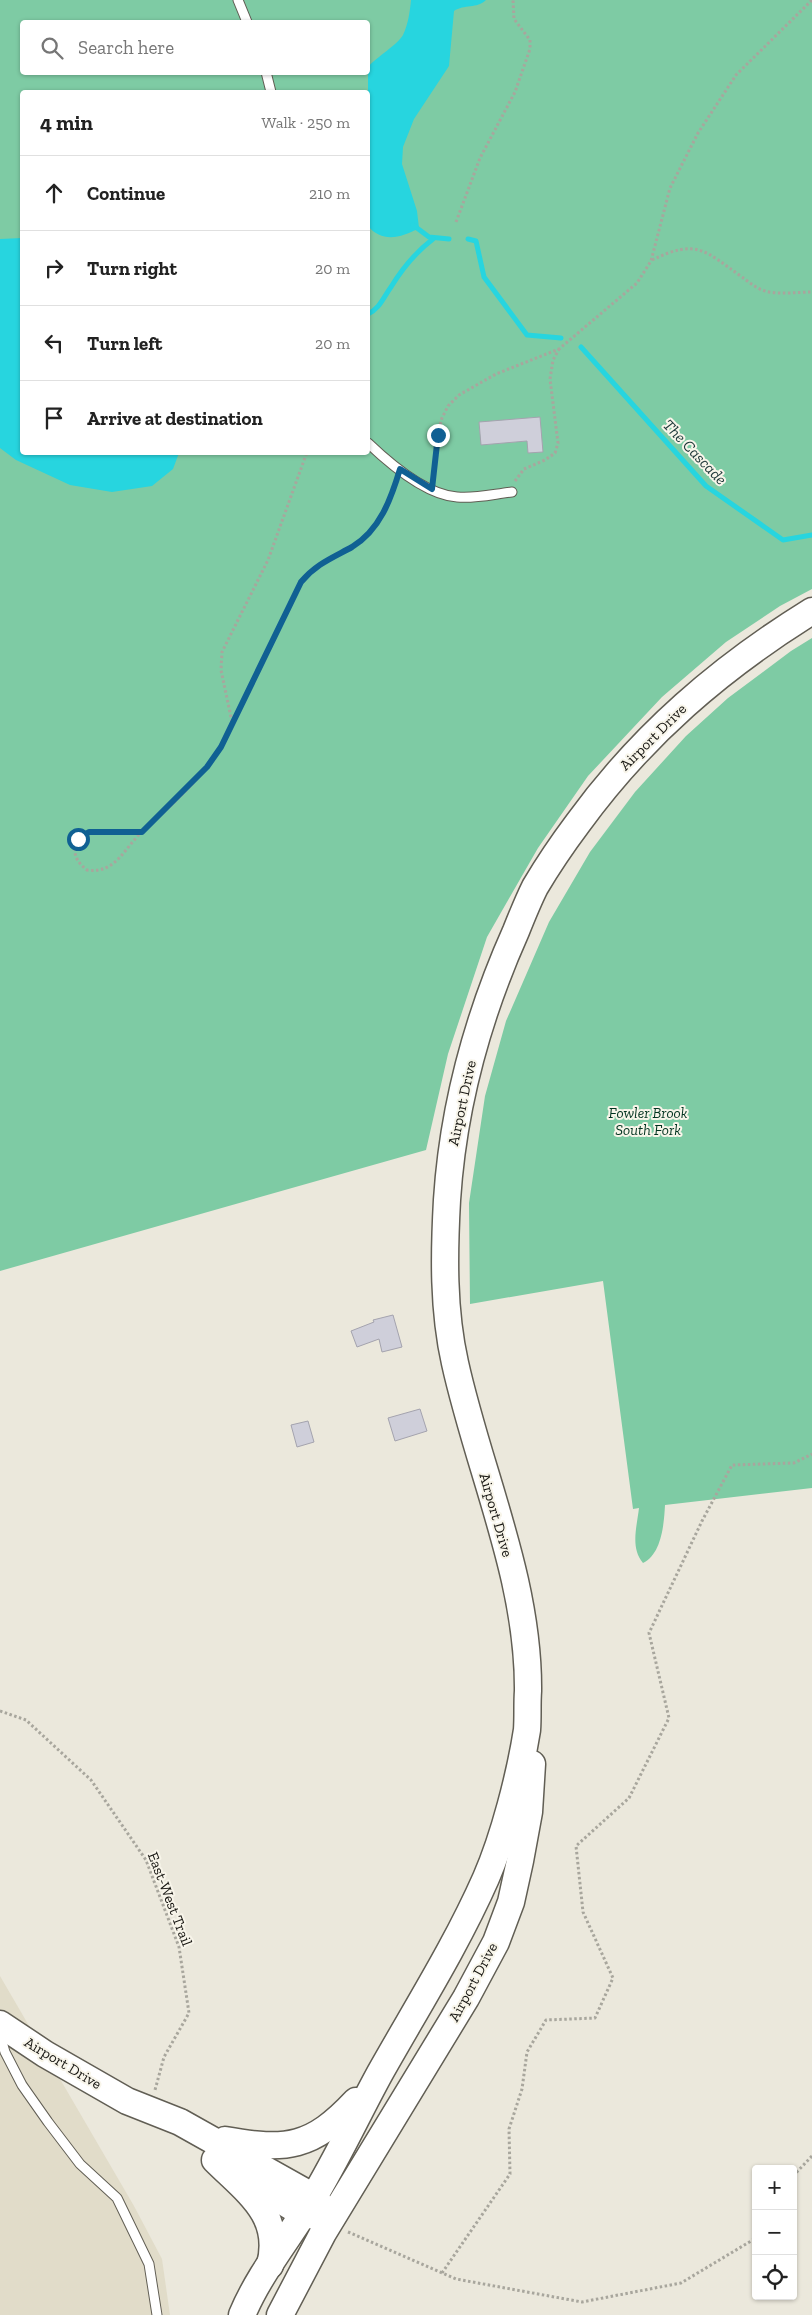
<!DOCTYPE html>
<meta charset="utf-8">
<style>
:root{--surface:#fff;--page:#f2f2f2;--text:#222;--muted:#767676;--line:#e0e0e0}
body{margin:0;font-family:"Zilla Slab",serif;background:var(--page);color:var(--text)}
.controls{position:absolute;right:15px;bottom:15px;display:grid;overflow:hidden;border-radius:5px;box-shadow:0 1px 4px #0004}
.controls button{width:45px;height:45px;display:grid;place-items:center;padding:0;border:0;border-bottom:1px solid var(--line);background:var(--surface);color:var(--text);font:25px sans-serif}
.stop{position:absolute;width:15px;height:15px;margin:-11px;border:4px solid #106093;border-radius:50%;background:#fff}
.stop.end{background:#106093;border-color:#fff;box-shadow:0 1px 5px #0008}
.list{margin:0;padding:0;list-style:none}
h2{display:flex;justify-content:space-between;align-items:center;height:65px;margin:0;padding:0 20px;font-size:21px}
h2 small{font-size:16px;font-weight:400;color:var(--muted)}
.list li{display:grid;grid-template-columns:32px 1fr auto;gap:15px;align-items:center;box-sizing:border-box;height:75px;padding:0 20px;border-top:1px solid var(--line)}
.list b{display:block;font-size:19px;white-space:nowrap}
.list em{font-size:16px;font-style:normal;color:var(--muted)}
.icon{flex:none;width:28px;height:28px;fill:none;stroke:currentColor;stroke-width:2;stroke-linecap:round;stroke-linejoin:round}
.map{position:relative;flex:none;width:812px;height:2315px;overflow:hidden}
.search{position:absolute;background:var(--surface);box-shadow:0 1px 4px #0004;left:20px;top:20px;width:350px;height:55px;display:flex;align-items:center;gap:12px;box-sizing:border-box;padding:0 18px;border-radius:5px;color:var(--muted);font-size:19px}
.panel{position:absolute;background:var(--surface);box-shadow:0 1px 4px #0004;left:20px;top:90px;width:350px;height:365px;border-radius:5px}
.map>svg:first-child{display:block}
.built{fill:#e1dcc9}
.green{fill:#7ecba4;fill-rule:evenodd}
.water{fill:#27d5df}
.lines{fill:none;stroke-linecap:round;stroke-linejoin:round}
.stream{stroke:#27d5df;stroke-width:5}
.building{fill:#cfcfda;stroke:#a4a3ae}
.lane-casing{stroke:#615e54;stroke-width:11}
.secondary-casing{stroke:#615e54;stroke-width:29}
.path{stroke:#a8a69d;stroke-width:3;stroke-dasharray:2.5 2.5;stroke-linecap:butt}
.lane{stroke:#fff;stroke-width:9}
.secondary{stroke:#fff;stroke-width:26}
.route{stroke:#106093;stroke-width:6}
.labels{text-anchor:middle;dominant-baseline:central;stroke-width:4;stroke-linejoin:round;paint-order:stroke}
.street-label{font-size:15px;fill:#161511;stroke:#f8f5ea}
.park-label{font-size:15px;font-style:italic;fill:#00331f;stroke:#f8f5ea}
.water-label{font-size:16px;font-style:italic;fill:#1c3637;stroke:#f8f5ea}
</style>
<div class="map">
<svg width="812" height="2315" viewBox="0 0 812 2315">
<rect width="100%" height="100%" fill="#ebe8dc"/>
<!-- built -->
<path class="built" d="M0,1976l134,230 28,53 8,56h-170z"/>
<!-- green -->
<g class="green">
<path d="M0,0h812v589l-32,17 -54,36 -64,55 -74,79 -50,72 -51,89 -39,117 -22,96 -426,121zM22,22h346v50h-346zM22,92h346v360h-346z"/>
<path d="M812,638v850l-147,17c-1,18 -3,49 -22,58 -13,-15 -6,-37 -4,-55l-6,1 -30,-228 -133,23 -1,-101 16,-107 21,-75 43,-99 41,-70 45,-60 51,-56 42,-38 63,-47z"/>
</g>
<!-- water -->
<g class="water">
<path d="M411,0h75c-9,9 -22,4 -32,11l-5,55 -35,53 -11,28 -1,17 15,47 2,17c-18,10 -37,15 -51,-2v-159c9,-10 30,-23 35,-32 5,-10 7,-24 8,-35z"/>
<path d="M22,238v214l157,1 -6,16 -21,17 -40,6 -42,-7 -54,-25 -16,-12v-209z"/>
</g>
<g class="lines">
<!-- stream -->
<g class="stream">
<path d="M413,225l16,12 20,2"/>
<path d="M468,239l8,2 8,36 43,58 34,3"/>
<path d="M368,314c12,-6 15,-16 23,-27 11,-18 25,-35 42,-48"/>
<path d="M581,347l125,139 77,54 29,-5"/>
</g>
</g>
<!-- building -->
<g class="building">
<path d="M540,417l3,35 -15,1 -1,-12 -46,4 -2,-23z"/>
<path d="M393,1315l9,32 -20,5 -3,-13 -22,8 -6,-16 23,-9 -1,-2z"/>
<path d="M420,1409l7,22 -32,10 -7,-23z"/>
<path d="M308,1421l6,21 -17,5 -6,-22z"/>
</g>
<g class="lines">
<defs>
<g id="lane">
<path d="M238,0l9,22"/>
<path d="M266,72l5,20"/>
<path d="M368,443c21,20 58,52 89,54 17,2 37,-3 55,-5"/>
<path d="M0,2035l5,17 17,33 26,37 32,42 37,34 32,66 8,51"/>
</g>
<g id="secondary">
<path d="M0,2024l45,30 82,47 53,21 134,75 11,14"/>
<path d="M225,2140c62,11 87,8 131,-39"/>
<path d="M215,2160c32,32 68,55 55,105"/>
<path d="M243,2177l60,37 18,3"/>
<path d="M242,2315c17,-41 47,-77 70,-115 25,-41 45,-85 68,-127 36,-64 76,-127 106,-195 18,-41 34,-103 41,-148 1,-13 0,-26 1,-39 1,-113 -49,-219 -73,-328 -12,-53 -11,-109 -8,-163 6,-93 31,-184 69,-269 6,-15 12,-30 19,-44 13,-22 28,-44 43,-64 64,-88 142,-155 234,-212"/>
<path d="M280,2315l43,-82 143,-235 30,-56 15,-40 9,-41 9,-49 3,-48"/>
</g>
</defs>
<!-- lane casing -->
<use href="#lane" class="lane-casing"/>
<!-- secondary casing -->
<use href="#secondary" class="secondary-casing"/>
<!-- path -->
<g class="path">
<path d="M456,222l24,-64 35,-66 15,-43v-9l-16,-21 -1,-19"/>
<path d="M652,260c45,-22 53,-9 90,17 7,5 15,12 23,14 14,4 33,1 47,1"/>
<path d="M433,479l8,-59 7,-14 11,-11 37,-21 63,-25 78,-66 14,-22 19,-73 28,-55 38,-58 76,-75"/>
<path d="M515,481l9,-12 21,-9 10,-7 3,-10 -8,-64 3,-19 6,-11"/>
<path d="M232,722l-11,-52 1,-18 46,-92 39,-108"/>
<path d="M142,832c-18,0 -63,-8 -67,15 -1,10 4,17 12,23 29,4 37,-22 55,-38 26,-24 61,-54 79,-85l80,-165c15,-18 30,-24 50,-35 25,-14 37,-40 45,-66"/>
<path d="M0,1711l26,9 65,60 55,80 33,87 10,66 -25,44 -9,33"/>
<path d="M793,2176l19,-20"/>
<path d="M348,2232l108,47 126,23 99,-19 75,-45"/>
<path d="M442,2273l68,-99 -1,-45 13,-40 5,-37 19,-32 49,-2 18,-40 -30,-66 -7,-66 53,-48 40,-80 -20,-85 53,-112 30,-56 62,-2 18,-9"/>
</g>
<!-- lane -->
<use href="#lane" class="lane"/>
<!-- secondary -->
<use href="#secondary" class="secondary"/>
</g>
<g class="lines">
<!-- route -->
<path class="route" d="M78,839l11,-7h53l65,-65 14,-20 80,-165c15,-18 31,-24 51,-35 28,-17 39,-48 48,-78l32,20 6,-54"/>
</g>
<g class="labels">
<!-- street labels -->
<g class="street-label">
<text transform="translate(653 737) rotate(-45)">Airport Drive</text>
<text transform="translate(462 1103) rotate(-78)">Airport Drive</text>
<text transform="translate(496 1515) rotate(74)">Airport Drive</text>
<text transform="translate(170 1899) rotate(69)">East-West Trail</text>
<text transform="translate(473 1982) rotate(-62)">Airport Drive</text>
<text transform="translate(63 2063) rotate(31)">Airport Drive</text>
</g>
<!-- park labels -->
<g class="park-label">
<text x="648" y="1113">Fowler Brook<tspan x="648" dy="17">South Fork</tspan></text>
</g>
<!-- water labels -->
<g class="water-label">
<text transform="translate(695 452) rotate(46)">The Cascade</text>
</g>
</g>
</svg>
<div class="controls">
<button>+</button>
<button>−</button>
<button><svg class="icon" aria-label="locate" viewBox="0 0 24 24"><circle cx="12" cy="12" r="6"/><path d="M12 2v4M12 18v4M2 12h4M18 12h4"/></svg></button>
</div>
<div class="stop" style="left:78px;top:839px"></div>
<div class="stop end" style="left:438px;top:435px"></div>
<div class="search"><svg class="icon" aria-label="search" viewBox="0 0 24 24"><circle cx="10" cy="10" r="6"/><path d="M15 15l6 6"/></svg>Search here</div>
<section class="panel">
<h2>4 min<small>Walk · 250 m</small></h2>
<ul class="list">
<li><svg class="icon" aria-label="ahead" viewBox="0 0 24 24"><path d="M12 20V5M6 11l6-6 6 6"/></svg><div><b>Continue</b></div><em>210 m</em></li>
<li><svg class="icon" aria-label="right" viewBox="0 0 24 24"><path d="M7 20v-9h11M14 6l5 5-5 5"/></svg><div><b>Turn right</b></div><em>20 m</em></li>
<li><svg class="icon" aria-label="left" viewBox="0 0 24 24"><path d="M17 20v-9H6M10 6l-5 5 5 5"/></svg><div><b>Turn left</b></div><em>20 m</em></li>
<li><svg class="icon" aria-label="arrive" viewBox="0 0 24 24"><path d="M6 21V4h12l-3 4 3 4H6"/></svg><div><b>Arrive at destination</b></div></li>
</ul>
</section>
</div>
